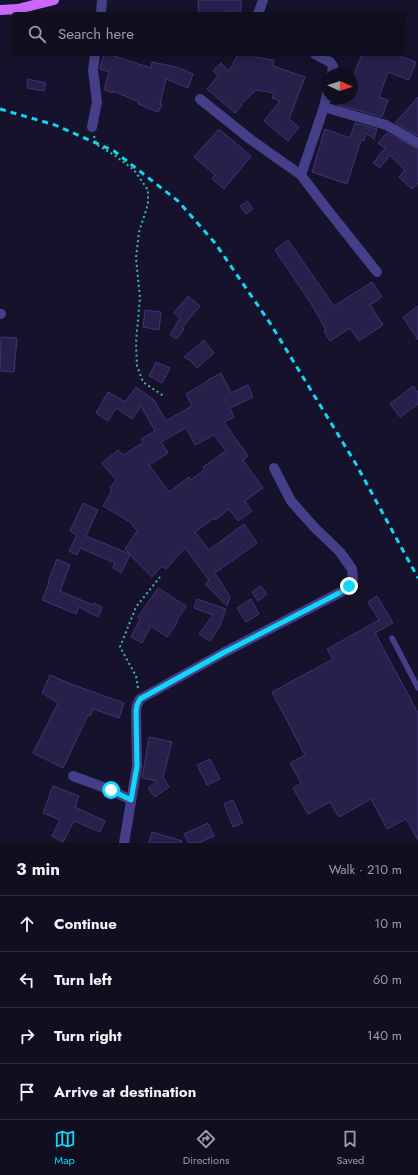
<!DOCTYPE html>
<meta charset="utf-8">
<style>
:root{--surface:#110e20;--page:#1a1729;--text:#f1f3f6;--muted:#9c9ca5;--line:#302e3e;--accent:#10d7f7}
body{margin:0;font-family:Jost,sans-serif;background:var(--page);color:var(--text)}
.compass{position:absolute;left:322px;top:68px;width:36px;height:36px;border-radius:50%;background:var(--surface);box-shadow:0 2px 6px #0003;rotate:93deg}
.stop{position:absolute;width:12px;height:12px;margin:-9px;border:3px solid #10d7f7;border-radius:50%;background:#fff}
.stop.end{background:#10d7f7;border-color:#fff;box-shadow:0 1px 4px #0008}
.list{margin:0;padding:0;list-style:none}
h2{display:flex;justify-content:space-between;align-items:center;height:52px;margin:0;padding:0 16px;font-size:17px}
h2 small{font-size:13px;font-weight:400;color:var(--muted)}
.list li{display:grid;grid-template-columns:26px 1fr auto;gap:12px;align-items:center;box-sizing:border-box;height:56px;padding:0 16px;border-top:1px solid var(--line)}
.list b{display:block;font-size:15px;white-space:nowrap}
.list em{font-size:13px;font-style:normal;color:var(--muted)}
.icon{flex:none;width:22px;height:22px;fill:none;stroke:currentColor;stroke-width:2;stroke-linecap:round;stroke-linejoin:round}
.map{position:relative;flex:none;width:418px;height:843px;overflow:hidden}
.search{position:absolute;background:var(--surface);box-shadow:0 2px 6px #0003;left:12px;right:12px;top:12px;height:44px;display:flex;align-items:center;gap:10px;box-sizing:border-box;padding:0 14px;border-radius:4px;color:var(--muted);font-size:15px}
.sheet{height:276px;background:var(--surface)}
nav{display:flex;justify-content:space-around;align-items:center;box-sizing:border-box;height:56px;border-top:1px solid var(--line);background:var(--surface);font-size:11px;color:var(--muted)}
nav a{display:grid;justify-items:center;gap:2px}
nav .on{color:var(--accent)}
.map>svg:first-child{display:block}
.building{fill:#291f4b;stroke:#423277;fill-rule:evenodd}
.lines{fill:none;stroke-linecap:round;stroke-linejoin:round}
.path{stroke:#35bab7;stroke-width:2;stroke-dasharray:2 3;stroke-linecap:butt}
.service{stroke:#443f88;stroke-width:5.5}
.minor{stroke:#443f88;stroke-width:10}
.primary{stroke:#c968fa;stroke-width:10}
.rail{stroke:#10d7f7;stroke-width:3;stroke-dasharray:6 5;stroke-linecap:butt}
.route{stroke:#10d7f7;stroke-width:5}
</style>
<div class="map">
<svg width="418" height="843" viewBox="0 0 418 843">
<rect width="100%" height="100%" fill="#17122b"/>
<!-- building -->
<g class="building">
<path d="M198,0h43v11h-15v3h-27z"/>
<path d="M104,54h4l43,14 1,-6 25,5 16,7 -5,14 -22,-9 -6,25h2l-4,8 -20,-8 1,-2 -26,-11v2l-9,-3 5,-18 -9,-3z"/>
<path d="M238,54h18l-2,3 20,3 -1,6 32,11 -16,42 10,8 -11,14 -24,-20 16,-20 -8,-3 2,-5 -18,-3 -15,14 1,1 -7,8 -28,-24 11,-13 -5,-5 8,-8 8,8z"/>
<path d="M362,54h32l22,8 -7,18 -21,-8 -9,25 9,3 -6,17 -43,-12 2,-7h11v-18z"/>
<path d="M28,79l18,4 -2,8 -17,-3z"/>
<path d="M418,97v39l-23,-13z"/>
<path d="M355,123l22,6 -3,10 -8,-6 -2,8 -3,-1 -14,44 -35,-12 13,-43 25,9z"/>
<path d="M219,129l32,27 -27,33 -12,-10 3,-4 -21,-18z"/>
<path d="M387,133l31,16v34l-6,6 -13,-12 6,-7 -15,-15 -10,13 -7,-5 12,-15 -7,-5z"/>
<path d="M247,201l6,8 -7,5 -6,-8z"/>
<path d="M288,240l46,66 38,-24 10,15 -12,8 13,20 -24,16 -9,-13 -20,13 -6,-10 2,-1 -14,-25 -37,-55z"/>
<path d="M188,296l12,10 -18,22 2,1 -7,10 -7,-4 10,-17 -6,-5z"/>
<path d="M418,306v34l-15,-23z"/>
<path d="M145,310l16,2 -2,18 -16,-3z"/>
<path d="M1,337l16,1 -3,34 -14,-1z"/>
<path d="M204,340l10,13 -17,15 -6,-7 -7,-4z"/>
<path d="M156,362l14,6 -8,15 -13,-7z"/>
<path d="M221,373l10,20 17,-8 5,12 -23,11 4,9 -10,5 24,34 -5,4 20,28 -18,13 7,10 -14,10 -9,-12 -14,11 -1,-2 -19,14 14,18 35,-26 13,19 -42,30 15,24 -3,9 -22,-22 4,-4 -24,-32 -19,21 -4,-3 -10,11 -22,-22 -9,18 -8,-5 2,-5 -35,-15 -3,7 -8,-4 8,-16 -7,-4 13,-28 15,7 -12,26 44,18 -5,-5 12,-18 -7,-9 -27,-16 9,-16 -2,-2 6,-8 -14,-17 16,-13 5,5 20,-12 -2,-4 14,-8 -14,-25 -9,13 -16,-11 -8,13 -12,-8 12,-21 16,9h2l10,-14 18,13 12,21 26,-15 -6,-12 22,-13v-1zM186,428l9,17 19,-10 12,16 -23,16 2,2 -14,11 -2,-3 -20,15 -20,-27 19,-12 -7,-11z"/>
<path d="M413,386l5,6v12l-18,13 -10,-13z"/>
<path d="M57,559l13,6 -10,26 33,14 1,-2 8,4 -4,10 -19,-10 -3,7 -34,-14 7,-17 -1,-1z"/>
<path d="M261,586l6,8 -9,7 -6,-9z"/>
<path d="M158,588l28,18 -10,16 1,1 -10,14 -16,-11 -9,17 -11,-6 9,-18 -2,-2z"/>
<path d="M377,596l16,27 -18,10 43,80v127l-12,-21 -19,10 -16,-30 -32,18 -9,-15 -22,12 -15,-26 8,-5 -11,-20 15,-8 -33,-63 61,-33 -6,-10 52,-29 -11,-18z"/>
<path d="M197,599l29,10 -6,17 -10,15 -11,-7 14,-19 -19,-7z"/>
<path d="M251,599l8,15 -13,8 -9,-14z"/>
<path d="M50,675l21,9 53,19 -5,15 -26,-9 -3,7 -2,-1 -25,53 -30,-15 25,-50 -16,-10z"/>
<path d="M149,737l23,5 -9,35 6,10 -14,10 -7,-9 9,-7 -15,-3z"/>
<path d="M210,759l10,20 -13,6 -10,-20z"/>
<path d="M53,786l26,10 -4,11 30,14 -5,11 -26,-11 -11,21 -11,-6 8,-16 -17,-7z"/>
<path d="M233,800l10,23 -10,4 -9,-23z"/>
<path d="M208,823l6,13 -15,7h-10l-5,-9z"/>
<path d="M152,832l30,9 -1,2h-32z"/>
</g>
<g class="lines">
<!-- path -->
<g class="path">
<path d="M94,136l2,7 3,3 15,9 20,15 14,20v14l-9,28 -3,26 4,40 -4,44 1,24 6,16 22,15"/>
<path d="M138,688l-2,-12 -16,-29 16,-40 24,-30"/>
</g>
<!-- service -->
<path class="service" d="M392,638l26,50"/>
<!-- minor -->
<g class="minor">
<path d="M101,14l1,-14"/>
<path d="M258,14l5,-14"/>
<path d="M315,54l15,8 3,4 -1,8"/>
<path d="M328,90l-4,17 -23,68 22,29 54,68"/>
<path d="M200,99l50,40 51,36"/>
<path d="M324,107l62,18 32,18"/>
<path d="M92,127l5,-25 -4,-32 2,-16"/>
<path d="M0,314h1"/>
<path d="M73,776l38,14 20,10"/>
<path d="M124,843l13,-77 -1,-55 1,-6 3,-6 83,-46 120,-62 6,-5 4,-7 -1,-10 -12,-17 -26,-25 -23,-26 -17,-33"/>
</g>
<!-- primary -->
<path class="primary" d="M0,10l18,-1 36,-9"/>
<!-- rail -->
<path class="rail" d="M0,109l55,16 59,26 64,50 37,42 55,80 86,141 62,114"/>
</g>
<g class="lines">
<!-- route -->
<path class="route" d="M111,790l20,10 6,-34 -1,-55 1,-6 3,-6 83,-46 120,-62 6,-5"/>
</g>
</svg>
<svg class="compass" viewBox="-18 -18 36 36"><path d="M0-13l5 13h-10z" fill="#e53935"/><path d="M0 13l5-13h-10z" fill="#9c9ca5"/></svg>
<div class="stop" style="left:111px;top:790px"></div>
<div class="stop end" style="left:349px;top:586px"></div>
<div class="search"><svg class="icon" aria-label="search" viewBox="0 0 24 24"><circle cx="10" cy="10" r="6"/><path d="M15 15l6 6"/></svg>Search here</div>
</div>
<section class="sheet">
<h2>3 min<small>Walk · 210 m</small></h2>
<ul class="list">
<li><svg class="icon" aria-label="ahead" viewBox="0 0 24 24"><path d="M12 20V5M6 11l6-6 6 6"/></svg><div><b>Continue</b></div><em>10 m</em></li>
<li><svg class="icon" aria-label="left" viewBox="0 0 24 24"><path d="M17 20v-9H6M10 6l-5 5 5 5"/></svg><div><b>Turn left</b></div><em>60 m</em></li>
<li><svg class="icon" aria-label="right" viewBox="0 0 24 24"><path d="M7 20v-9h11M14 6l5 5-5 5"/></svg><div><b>Turn right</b></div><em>140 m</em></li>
<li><svg class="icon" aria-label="arrive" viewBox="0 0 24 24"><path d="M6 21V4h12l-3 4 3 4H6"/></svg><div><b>Arrive at destination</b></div></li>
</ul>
</section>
<nav>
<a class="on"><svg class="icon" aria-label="map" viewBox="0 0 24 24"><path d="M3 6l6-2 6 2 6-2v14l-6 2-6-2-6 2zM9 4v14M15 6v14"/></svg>Map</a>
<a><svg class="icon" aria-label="directions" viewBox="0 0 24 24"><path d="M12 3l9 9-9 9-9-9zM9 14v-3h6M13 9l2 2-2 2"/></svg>Directions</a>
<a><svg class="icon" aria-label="saved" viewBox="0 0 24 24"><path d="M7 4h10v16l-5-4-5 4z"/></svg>Saved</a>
</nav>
